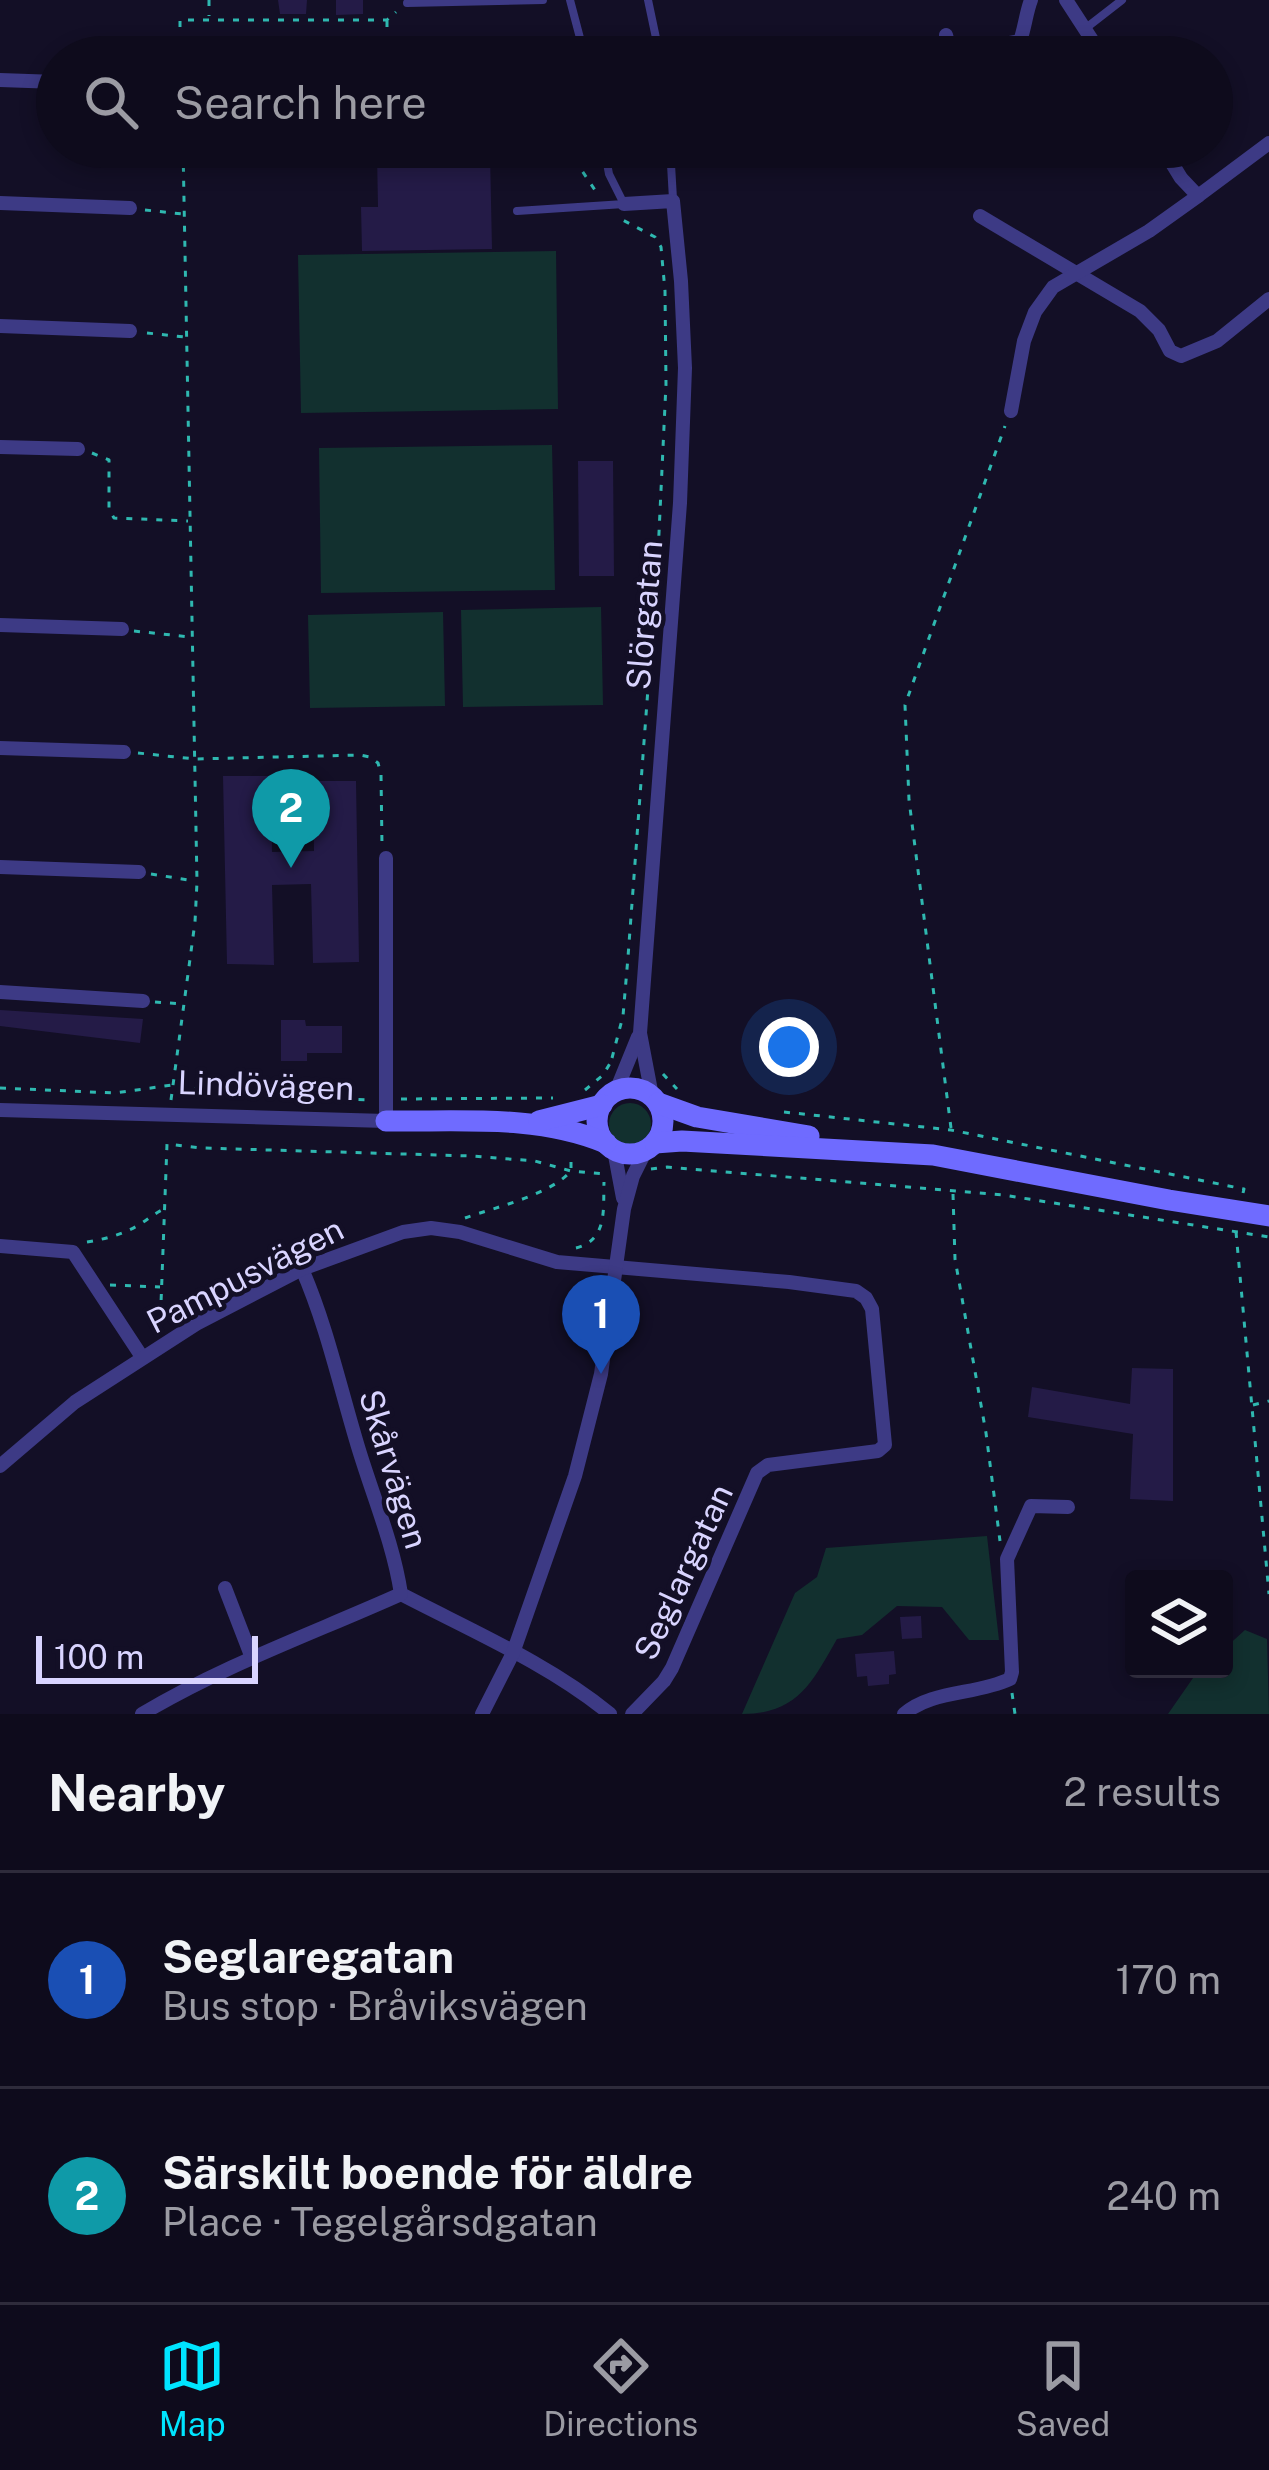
<!DOCTYPE html>
<meta charset="utf-8">
<style>
:root{--surface:#0e0b1c;--page:#1c1929;--text:#f1f3f6;--muted:#9b9ba3;--line:#2e2b3b;--accent:#00e5ff}
body{margin:0;font-family:"Public Sans",sans-serif;background:var(--page);color:var(--text)}
.controls{position:absolute;right:36px;bottom:36px;display:grid;overflow:hidden;border-radius:12px;box-shadow:0 6px 18px #0003}
.controls button{width:108px;height:108px;display:grid;place-items:center;padding:0;border:0;border-bottom:3px solid var(--line);background:var(--surface);color:var(--text);font:60px sans-serif}
.scale{position:absolute;left:36px;bottom:30px;width:222px;box-sizing:border-box;padding-left:12px;border:6px solid #d9d4ff;border-top:0;font-size:33px;line-height:42px;white-space:nowrap;color:#d9d4ff;-webkit-text-stroke:9px #130f26;paint-order:stroke}
.you{position:absolute;left:789px;top:1047px;width:42px;height:42px;margin:-30px;border:9px solid #fff;border-radius:50%;background:#1a73e8;box-shadow:0 0 0 18px #1a73e833}
.badge{display:grid;place-items:center;width:78px;height:78px;border-radius:50%;background:var(--accent);color:#fff;font-size:39px;font-weight:700}
.pin{position:absolute;translate:-50% -99px;filter:drop-shadow(0 3px 6px #0008)}
.pin::after{content:'';position:absolute;top:63px;width:42px;height:36px;background:inherit;clip-path:polygon(0 0,100% 0,50% 100%)}
.list{margin:0;padding:0;list-style:none}
h2{display:flex;justify-content:space-between;align-items:center;height:156px;margin:0;padding:0 48px;font-size:51px}
h2 small{font-size:39px;font-weight:400;color:var(--muted)}
.list li{display:grid;grid-template-columns:78px 1fr auto;gap:36px;align-items:center;box-sizing:border-box;height:216px;padding:0 48px;border-top:3px solid var(--line)}
.list b{display:block;font-size:45px;white-space:nowrap}
.list p{margin:0;font-size:39px;white-space:nowrap;color:var(--muted)}
.list em{font-size:39px;font-style:normal;color:var(--muted)}
.icon{flex:none;width:66px;height:66px;fill:none;stroke:currentColor;stroke-width:2;stroke-linecap:round;stroke-linejoin:round}
.map{position:relative;flex:none;width:1269px;height:1714px;overflow:hidden}
.search{position:absolute;background:var(--surface);box-shadow:0 6px 18px #0003;left:36px;right:36px;top:36px;height:132px;display:flex;align-items:center;gap:30px;box-sizing:border-box;padding:0 42px;border-radius:66px;color:var(--muted);font-size:45px}
.sheet{height:588px;background:var(--surface)}
nav{display:flex;justify-content:space-around;align-items:center;box-sizing:border-box;height:168px;border-top:3px solid var(--line);background:var(--surface);font-size:33px;color:var(--muted)}
nav a{display:grid;justify-items:center;gap:6px}
nav .on{color:var(--accent)}
.map>svg:first-child{display:block}
.green{fill:#12302f}
.building{fill:#241b47}
.lines{fill:none;stroke-linecap:round;stroke-linejoin:round}
.path{stroke:#2fb8b0;stroke-width:3;stroke-dasharray:6 9;stroke-linecap:butt}
.lane{stroke:#3d3a85;stroke-width:8}
.street{stroke:#3d3a85;stroke-width:14}
.secondary{stroke:#6f6bff;stroke-width:21}
.labels{text-anchor:middle;dominant-baseline:central;stroke-width:9;stroke-linejoin:round;paint-order:stroke}
.street-label{font-size:33px;fill:#d9d4ff;stroke:#130f26}
</style>
<div class="map">
<svg width="1269" height="1714" viewBox="0 0 1269 1714">
<rect width="100%" height="100%" fill="#130f26"/>
<!-- green -->
<g class="green">
<path d="M556,251l2,158 -257,4 -3,-158z"/>
<path d="M552,445l3,145 -234,3 -2,-145z"/>
<path d="M601,607l2,98 -140,2 -2,-97z"/>
<path d="M443,612l2,94 -135,2 -2,-93z"/>
<circle cx="630" cy="1124" r="21"/>
<path d="M987,1536l12,104h-30l-27,-33 -45,-1 -35,29 -25,4c-25,44 -40,75 -95,75l53,-121 22,-16 9,-29z"/>
<path d="M1245,1630l22,9 2,75h-101l25,-36 9,-9h22v-20z"/>
</g>
<!-- building -->
<g class="building">
<path d="M278,0h29l-1,14h-26z"/>
<path d="M336,0h27v14l-27,1z"/>
<path d="M490,153l2,96 -130,2 -1,-44h17l-1,-53z"/>
<path d="M578,461h35l1,115h-35z"/>
<path d="M223,776h48l1,76 42,-1 -1,-70h43l3,181 -46,1 -2,-79 -39,1 2,80 -47,-1z"/>
<path d="M0,1010l143,9 -3,24 -140,-17z"/>
<path d="M281,1020h24l1,6h36v27h-35v8h-26z"/>
<path d="M1132,1368l41,1v132l-43,-2 3,-65 -105,-17 4,-30 98,17z"/>
<path d="M921,1616l1,22 -20,1 -2,-22z"/>
<path d="M894,1651l2,23 -7,1v9l-21,2 -1,-10 -10,1 -2,-23z"/>
</g>
<g class="lines">
<!-- path -->
<g class="path">
<path d="M209,0v16"/>
<path d="M387,21v36"/>
<path d="M180,57v-37h207l9,-8"/>
<path d="M566,147l31,46"/>
<path d="M145,210l38,4"/>
<path d="M147,333l38,4"/>
<path d="M92,453l17,7v49l5,9 74,3"/>
<path d="M134,631l56,6"/>
<path d="M138,753l57,6 165,-4 10,2 8,6 3,11 1,72"/>
<path d="M151,874l44,7"/>
<path d="M155,1002l27,2"/>
<path d="M612,1058l11,-42 5,-59 30,-403 8,-170 -1,-93 -4,-44 -6,-10 -36,-19"/>
<path d="M663,1074l14,15"/>
<path d="M0,1088l115,5 57,-8 65,10 136,5"/>
<path d="M585,1090l18,-15 9,-15h3"/>
<path d="M401,1099l152,-1"/>
<path d="M171,1100l24,-178 2,-40 -14,-735"/>
<path d="M784,1112l167,18 293,59 -1,4"/>
<path d="M951,1128l-42,-328 -4,-95 100,-279"/>
<path d="M651,1169l16,-2 336,28 266,42"/>
<path d="M953,1194l2,65 31,174 14,108"/>
<path d="M465,1218c31,-11 85,-23 106,-47v-18"/>
<path d="M1236,1232l33,362"/>
<path d="M87,1242c18,-3 34,-7 50,-16 10,-6 18,-13 27,-17"/>
<path d="M576,1248c32,-8 27,-39 28,-66"/>
<path d="M110,1285l50,2"/>
<path d="M160,1330l7,-186 35,4 269,8 64,5 36,10 34,3"/>
<path d="M1253,1405l16,-4"/>
<path d="M1012,1693l3,21"/>
</g>
<!-- lane -->
<g class="lane">
<path d="M570,0l15,57"/>
<path d="M648,0l12,57"/>
<path d="M407,3l136,-3"/>
<path d="M1086,28l36,-28"/>
<path d="M670,147l3,52"/>
<path d="M517,211l107,-7 -15,-30 -5,-27"/>
</g>
<!-- street -->
<g class="street">
<path d="M1066,0l37,57"/>
<path d="M946,35l5,19 69,-13c5,-14 6,-28 11,-41"/>
<path d="M0,80l57,2"/>
<path d="M1198,196l71,-53"/>
<path d="M0,203l130,5"/>
<path d="M624,204l49,-3 8,80 4,87 -5,135 -40,530 12,63"/>
<path d="M980,216l160,95 19,19 11,21 11,5 36,-15 52,-42"/>
<path d="M0,326l130,5"/>
<path d="M1011,411l13,-70 11,-29 18,-25 96,-56 49,-35 -17,-18 -19,-31"/>
<path d="M0,447l78,2"/>
<path d="M0,625l122,4"/>
<path d="M0,748l124,4"/>
<path d="M0,867l139,5"/>
<path d="M0,992l143,9"/>
<path d="M616,1091l22,-54"/>
<path d="M0,1110l386,11v-263"/>
<path d="M614,1150l9,48"/>
<path d="M0,1246l73,6 69,105"/>
<path d="M302,1269c24,55 37,114 54,171 15,52 37,101 45,154 71,37 148,70 209,120"/>
<path d="M0,1466l75,-64 121,-78 106,-55 101,-37 28,-4 29,4 97,30 232,20 67,9 10,7 6,11 13,136 -7,6 -110,14 -11,8 -85,195 -8,13 -32,33"/>
<path d="M225,1588l27,70"/>
<path d="M142,1714c82,-49 172,-81 259,-120"/>
<path d="M482,1714l31,-61 62,-177 26,-102 23,-165 9,-33 13,-26"/>
<path d="M904,1714c28,-24 72,-19 106,-35l2,-7 -5,-113 24,-53 37,1"/>
</g>
<!-- secondary -->
<g class="secondary">
<circle cx="630" cy="1121" r="33"/>
<path d="M658,1103l39,14 112,19"/>
<path d="M386,1121c73,1 151,-7 220,22"/>
<path d="M539,1121l63,-16"/>
<path d="M655,1143l27,-2 251,14 236,45 100,16"/>
</g>
</g>
<g class="labels">
<!-- street labels -->
<g class="street-label">
<text transform="translate(644 615) rotate(-85)">Slörgatan</text>
<text transform="translate(266 1085) rotate(2)">Lindövägen</text>
<text transform="translate(245 1275) rotate(-27)">Pampusvägen</text>
<text transform="translate(394 1469) rotate(73)">Skårvägen</text>
<text transform="translate(683 1572) rotate(-65)">Seglargatan</text>
</g>
</g>
</svg>
<div class="controls">
<button><svg class="icon" aria-label="layers" viewBox="0 0 24 24"><path d="M12 4l9 5-9 5-9-5zM3 14l9 5 9-5"/></svg></button>
</div>
<div class="scale">100 m</div>
<div class="you"></div>
<div class="pin badge" style="left:601px;top:1374px;background:#1a4fb4">1</div>
<div class="pin badge" style="left:291px;top:868px;background:#0f9aa8">2</div>
<div class="search"><svg class="icon" aria-label="search" viewBox="0 0 24 24"><circle cx="10" cy="10" r="6"/><path d="M15 15l6 6"/></svg>Search here</div>
</div>
<section class="sheet">
<h2>Nearby<small>2 results</small></h2>
<ul class="list">
<li><span class="badge" style="background:#1a4fb4">1</span><div><b>Seglaregatan</b><p>Bus stop · Bråviksvägen</p></div><em>170 m</em></li>
<li><span class="badge" style="background:#0f9aa8">2</span><div><b>Särskilt boende för äldre</b><p>Place · Tegelgårsdgatan</p></div><em>240 m</em></li>
</ul>
</section>
<nav>
<a class="on"><svg class="icon" aria-label="map" viewBox="0 0 24 24"><path d="M3 6l6-2 6 2 6-2v14l-6 2-6-2-6 2zM9 4v14M15 6v14"/></svg>Map</a>
<a><svg class="icon" aria-label="directions" viewBox="0 0 24 24"><path d="M12 3l9 9-9 9-9-9zM9 14v-3h6M13 9l2 2-2 2"/></svg>Directions</a>
<a><svg class="icon" aria-label="saved" viewBox="0 0 24 24"><path d="M7 4h10v16l-5-4-5 4z"/></svg>Saved</a>
</nav>
